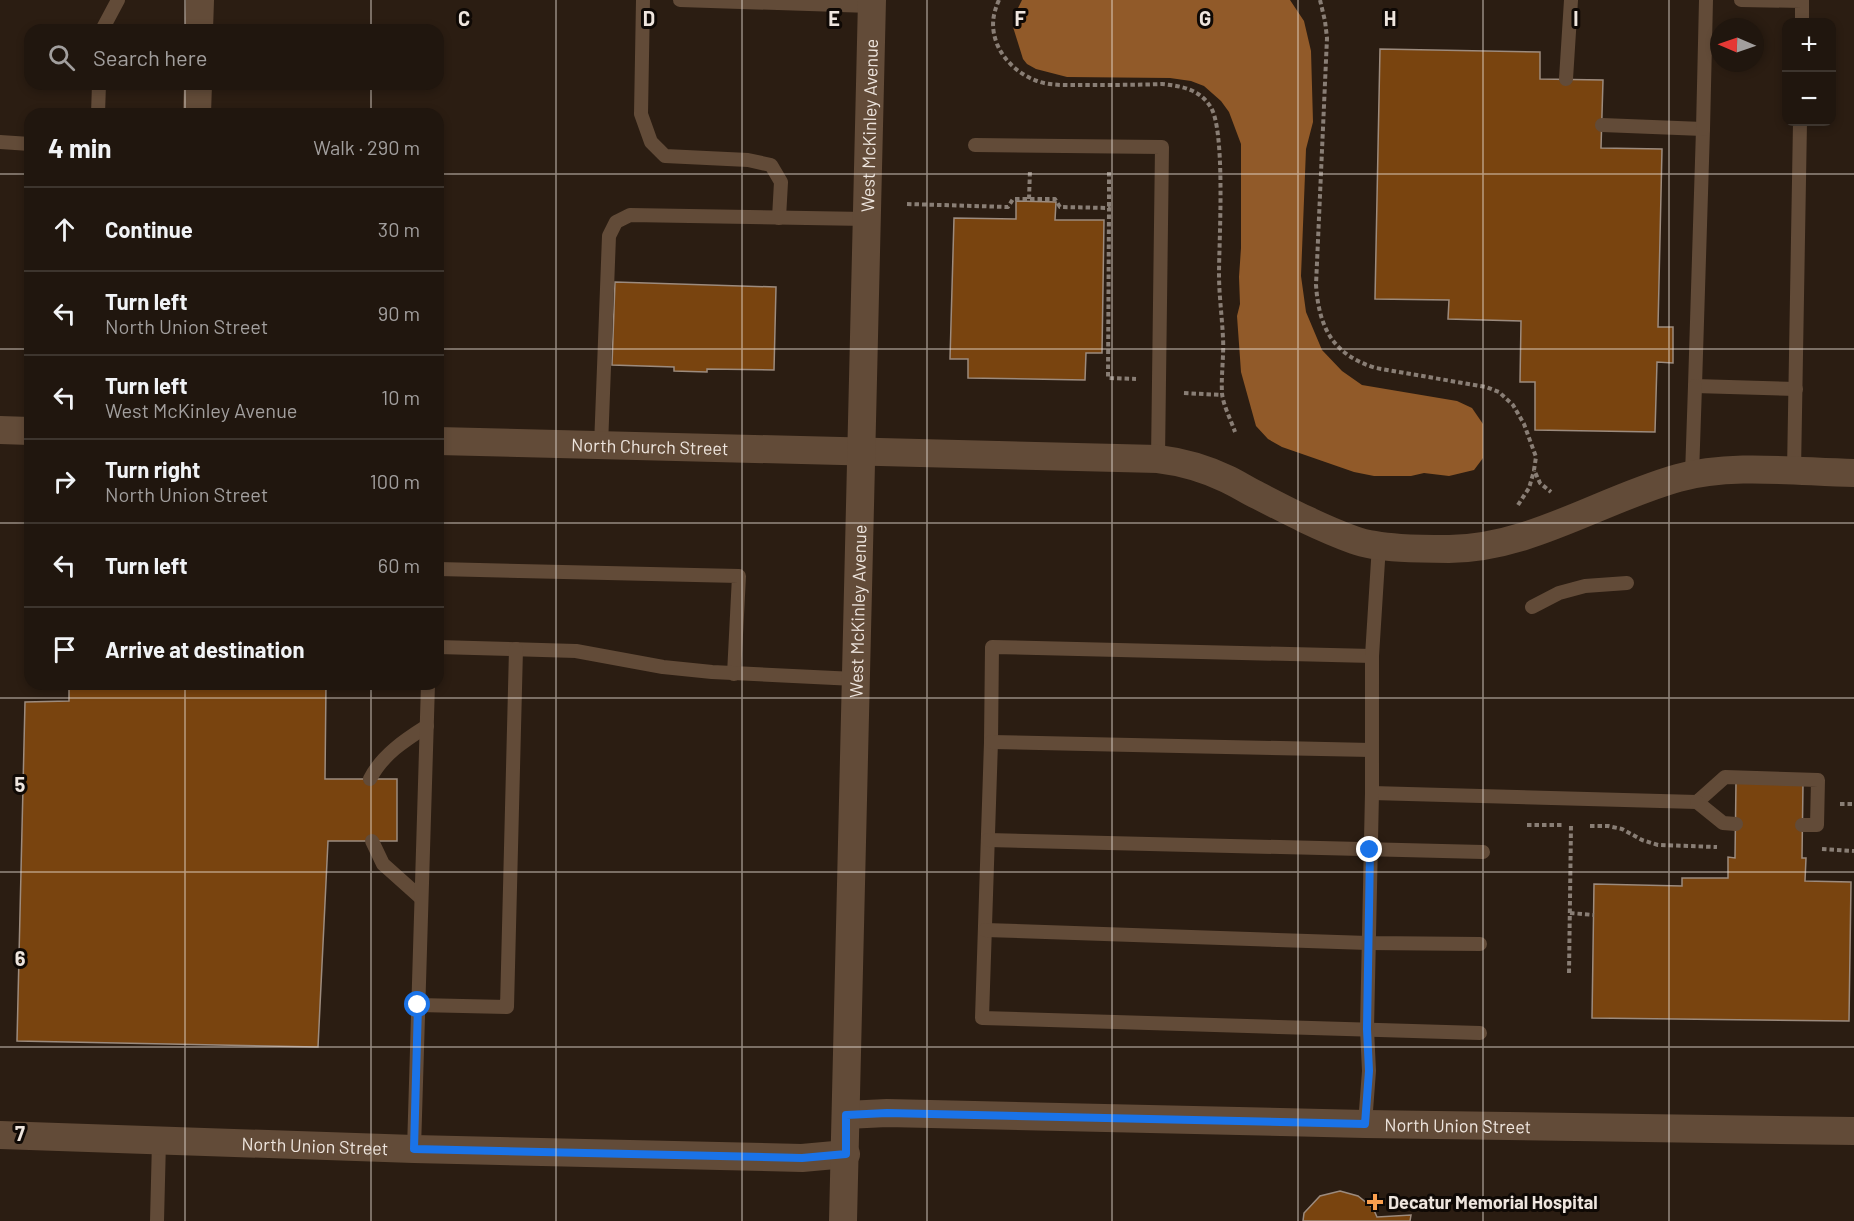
<!DOCTYPE html>
<meta charset="utf-8">
<style>
:root{--surface:#20160e;--page:#281f17;--text:#f1f3f6;--muted:#a29f9e;--line:#3d352e}
body{margin:0;font-family:Barlow,sans-serif;background:var(--page);color:var(--text)}
.controls{position:absolute;right:18px;top:18px;display:grid;overflow:hidden;border-radius:12px;box-shadow:0 3px 9px #0003}
.controls button{width:54px;height:54px;display:grid;place-items:center;padding:0;border:0;border-bottom:2px solid var(--line);background:var(--surface);color:var(--text);font:30px sans-serif}
.compass{position:absolute;left:1710px;top:18px;width:54px;height:54px;border-radius:50%;background:var(--surface);box-shadow:0 3px 9px #0003;rotate:272deg}
.stop{position:absolute;width:18px;height:18px;margin:-14px;border:4px solid #1a73e8;border-radius:50%;background:#fff}
.stop.end{background:#1a73e8;border-color:#fff;box-shadow:0 2px 6px #0008}
.list{margin:0;padding:0;list-style:none}
h2{display:flex;justify-content:space-between;align-items:center;height:78px;margin:0;padding:0 24px;font-size:26px}
h2 small{font-size:20px;font-weight:400;color:var(--muted)}
.list li{display:grid;grid-template-columns:39px 1fr auto;gap:18px;align-items:center;box-sizing:border-box;height:84px;padding:0 24px;border-top:2px solid var(--line)}
.list b{display:block;font-size:22px;white-space:nowrap}
.list p{margin:0;font-size:20px;white-space:nowrap;color:var(--muted)}
.list em{font-size:20px;font-style:normal;color:var(--muted)}
.icon{flex:none;width:33px;height:33px;fill:none;stroke:currentColor;stroke-width:2;stroke-linecap:round;stroke-linejoin:round}
.map{position:relative;flex:none;width:1854px;height:1221px;overflow:hidden}
.search{position:absolute;background:var(--surface);box-shadow:0 3px 9px #0003;left:24px;top:24px;width:420px;height:66px;display:flex;align-items:center;gap:15px;box-sizing:border-box;padding:0 21px;border-radius:18px;color:var(--muted);font-size:22px}
.panel{position:absolute;background:var(--surface);box-shadow:0 3px 9px #0003;left:24px;top:108px;width:420px;height:582px;border-radius:18px}
.map>svg:first-child{display:block}
.water{fill:#915a29}
.building{fill:#79440f;stroke:#9c8b7e;stroke-width:1.5}
.lines{fill:none;stroke-linecap:round;stroke-linejoin:round}
.path{stroke:#897e75;stroke-width:4;stroke-dasharray:4.5 3;stroke-linecap:butt}
.service{stroke:#624b38;stroke-width:14}
.minor{stroke:#624b38;stroke-width:28}
.route{stroke:#1a73e8;stroke-width:8}
.grid{fill:none;stroke:#eee5de;stroke-width:1.5;stroke-opacity:0.55}
.poi-dot{fill:#fa9f4e;stroke:#0f0905;stroke-width:2}
.labels{text-anchor:middle;dominant-baseline:central;stroke-width:6;stroke-linejoin:round;paint-order:stroke}
.street-label{font-size:18px;fill:#eee5de;stroke:#0f0905}
.poi-label{font-size:18px;font-weight:bold;fill:#eee5de;stroke:#0f0905;text-anchor:start}
.grid-label{font-size:20px;text-anchor:middle;font-weight:bold;fill:#eee5de;stroke:#0f0905;stroke-width:6;stroke-linejoin:round;paint-order:stroke}
</style>
<div class="map">
<svg width="1854" height="1221" viewBox="0 0 1854 1221">
<rect width="100%" height="100%" fill="#2b1d12"/>
<!-- water -->
<path class="water" d="M1022,0h268l14,21 7,30 2,71 -7,27 -5,127 5,36 16,38 20,21 20,14 95,16 15,7 11,16v34l-9,12 -25,6 -25,-3 -13,3h-37l-20,-4 -72,-25 -14,-8 -12,-13 -15,-54 -4,-56 3,-12 -1,-27 2,-29v-104l-12,-32 -8,-11 -17,-15 -13,-5 -21,-3 -103,-1 -31,-8 -9,-5 -4,-5 -10,-32 4,-17z"/>
<!-- building -->
<g class="building">
<path d="M1380,49l160,3v27l63,1 -2,68 61,1 -4,178h15v36l-16,-1 -2,70 -120,-2v-48h-15l1,-61 -73,-2 1,-19 -74,-1z"/>
<path d="M1016,201l40,1 -1,18h49l-2,133h-16l-1,27 -117,-2v-19h-18l4,-141 62,1z"/>
<path d="M615,282l161,5 -2,83 -67,-1v3l-33,-1v-4l-62,-2z"/>
<path d="M69,684h257l-1,95h72v62h-69l-10,206 -301,-6 8,-339 44,-1z"/>
<path d="M1736,782l67,1 -1,75h4l-1,23 46,1 -2,139 -257,-3 2,-134 88,2v-8h46v-21l7,1z"/>
<path d="M1340,1191l18,5 15,12 4,9 34,-2 -1,6h-107l1,-8 16,-17z"/>
</g>
<g class="lines">
<!-- path -->
<g class="path">
<path d="M999,0c-7,16 -8,28 -2,44 7,17 23,31 40,37 14,5 31,4 46,4 26,0 53,0 79,-1 19,2 37,5 48,22 16,22 9,135 9,168 0,21 3,42 4,64 1,18 -2,37 -1,55 1,12 9,27 13,39"/>
<path d="M1320,0l5,21 2,17 -11,247c3,43 17,70 60,83l110,19 13,5 14,13 11,19 12,33 -2,13 6,13 11,9"/>
<path d="M1109,172v36"/>
<path d="M1029,199l1,-29"/>
<path d="M907,204l101,3 5,-8h42l5,8 49,1 -1,170 28,1"/>
<path d="M1184,393l38,2"/>
<path d="M1518,505l11,-17 5,-17"/>
<path d="M1840,804h14"/>
<path d="M1527,825h35"/>
<path d="M1590,826h18l14,3 20,11 16,5 59,2"/>
<path d="M1822,849l32,2"/>
<path d="M1570,913l24,2"/>
<path d="M1569,973l2,-148"/>
</g>
<!-- service -->
<g class="service">
<path d="M643,0l-2,114 10,28 14,14 83,4 23,5 10,17 -2,36"/>
<path d="M680,0l191,6"/>
<path d="M1741,0l61,1v21"/>
<path d="M102,30l16,-30"/>
<path d="M1566,79l5,-79"/>
<path d="M98,114l1,-30"/>
<path d="M1602,125l101,4 -8,257 101,3"/>
<path d="M1703,129l3,-129"/>
<path d="M0,142l30,2"/>
<path d="M975,145l187,2 -4,312"/>
<path d="M601,446l8,-210 7,-14 14,-7 236,4"/>
<path d="M1794,471l6,-349"/>
<path d="M1692,475l3,-89"/>
<path d="M438,569l301,7 -5,98"/>
<path d="M1532,607l27,-14 26,-7 42,-3"/>
<path d="M438,647l138,4 87,16 49,5 143,7"/>
<path d="M1372,656l-380,-9 -1,95 -9,276 498,15"/>
<path d="M991,742l380,8"/>
<path d="M370,779c12,-24 35,-39 57,-53"/>
<path d="M1372,793l325,9 28,-25 93,3 -1,45h-15"/>
<path d="M1697,802l26,21 13,1"/>
<path d="M988,840l495,12"/>
<path d="M372,841l11,23 38,34"/>
<path d="M985,930l383,13 112,1"/>
<path d="M418,1005l89,2 9,-358"/>
<path d="M1365,1124l4,-53 -2,-42 5,-236v-137l7,-111"/>
<path d="M414,1149l14,-465"/>
<path d="M157,1221l2,-80"/>
</g>
<!-- minor -->
<g class="minor">
<path d="M199,30l1,-30"/>
<path d="M197,114l1,-30"/>
<path d="M0,430l30,1"/>
<path id="s1" d="M438,441l720,18c25,3 46,9 69,20 11,5 21,12 32,17 31,16 62,32 95,44 24,9 68,9 95,9 82,-1 151,-49 229,-71 53,-15 120,-6 176,-5"/>
<path id="s2" d="M846,1115l41,-2 478,11 489,7"/>
<path id="s3" d="M0,1135l414,14 388,9 44,-4"/>
<path id="s4" d="M843,1221l29,-1221"/>
</g>
</g>
<g class="lines">
<!-- route -->
<path class="route" d="M418,1005l-4,144 388,9 44,-4v-39l41,-2 478,11 4,-53 -2,-42 3,-179"/>
</g>
<!-- grid -->
<path class="grid" d="M185,0v30M371,0v30M556,0v1221M742,0v1221M927,0v1221M1112,0v1221M1298,0v1221M1483,0v1221M1669,0v1221M185,84v30M371,84v30M0,174h30M438,174h1416M0,349h30M438,349h1416M0,523h30M438,523h1416M185,684v537M371,684v537M0,698h1854M0,872h1854M0,1047h1854"/>
<!-- markers -->
<path class="poi-dot" d="M1372 1193h6v6h6v6h-6v6h-6v-6h-6v-6h6z"/>
<g class="labels">
<!-- street labels -->
<g class="street-label">
<text stroke="none"><textPath href="#s4" startOffset="1096">West McKinley Avenue</textPath></text>
<text stroke="none"><textPath href="#s1" startOffset="212">North Church Street</textPath></text>
<text stroke="none"><textPath href="#s4" startOffset="610">West McKinley Avenue</textPath></text>
<text stroke="none"><textPath href="#s2" startOffset="612">North Union Street</textPath></text>
<text stroke="none"><textPath href="#s3" startOffset="315">North Union Street</textPath></text>
</g>
<!-- poi labels -->
<g class="poi-label">
<text x="1388" y="1202">Decatur Memorial Hospital</text>
</g>
</g>
<g class="grid-label">
<text x="464" y="26">C</text>
<text x="649" y="26">D</text>
<text x="834" y="26">E</text>
<text x="1020" y="26">F</text>
<text x="1205" y="26">G</text>
<text x="1390" y="26">H</text>
<text x="1576" y="26">I</text>
<text x="20" y="792">5</text>
<text x="20" y="966">6</text>
<text x="20" y="1141">7</text>
</g>
</svg>
<div class="controls">
<button>+</button>
<button>−</button>
</div>
<svg class="compass" viewBox="-18 -18 36 36"><path d="M0-13l5 13h-10z" fill="#e53935"/><path d="M0 13l5-13h-10z" fill="#a29f9e"/></svg>
<div class="stop" style="left:418px;top:1005px"></div>
<div class="stop end" style="left:1370px;top:850px"></div>
<div class="search"><svg class="icon" aria-label="search" viewBox="0 0 24 24"><circle cx="10" cy="10" r="6"/><path d="M15 15l6 6"/></svg>Search here</div>
<section class="panel">
<h2>4 min<small>Walk · 290 m</small></h2>
<ul class="list">
<li><svg class="icon" aria-label="ahead" viewBox="0 0 24 24"><path d="M12 20V5M6 11l6-6 6 6"/></svg><div><b>Continue</b></div><em>30 m</em></li>
<li><svg class="icon" aria-label="left" viewBox="0 0 24 24"><path d="M17 20v-9H6M10 6l-5 5 5 5"/></svg><div><b>Turn left</b><p>North Union Street</p></div><em>90 m</em></li>
<li><svg class="icon" aria-label="left" viewBox="0 0 24 24"><path d="M17 20v-9H6M10 6l-5 5 5 5"/></svg><div><b>Turn left</b><p>West McKinley Avenue</p></div><em>10 m</em></li>
<li><svg class="icon" aria-label="right" viewBox="0 0 24 24"><path d="M7 20v-9h11M14 6l5 5-5 5"/></svg><div><b>Turn right</b><p>North Union Street</p></div><em>100 m</em></li>
<li><svg class="icon" aria-label="left" viewBox="0 0 24 24"><path d="M17 20v-9H6M10 6l-5 5 5 5"/></svg><div><b>Turn left</b></div><em>60 m</em></li>
<li><svg class="icon" aria-label="arrive" viewBox="0 0 24 24"><path d="M6 21V4h12l-3 4 3 4H6"/></svg><div><b>Arrive at destination</b></div></li>
</ul>
</section>
</div>
